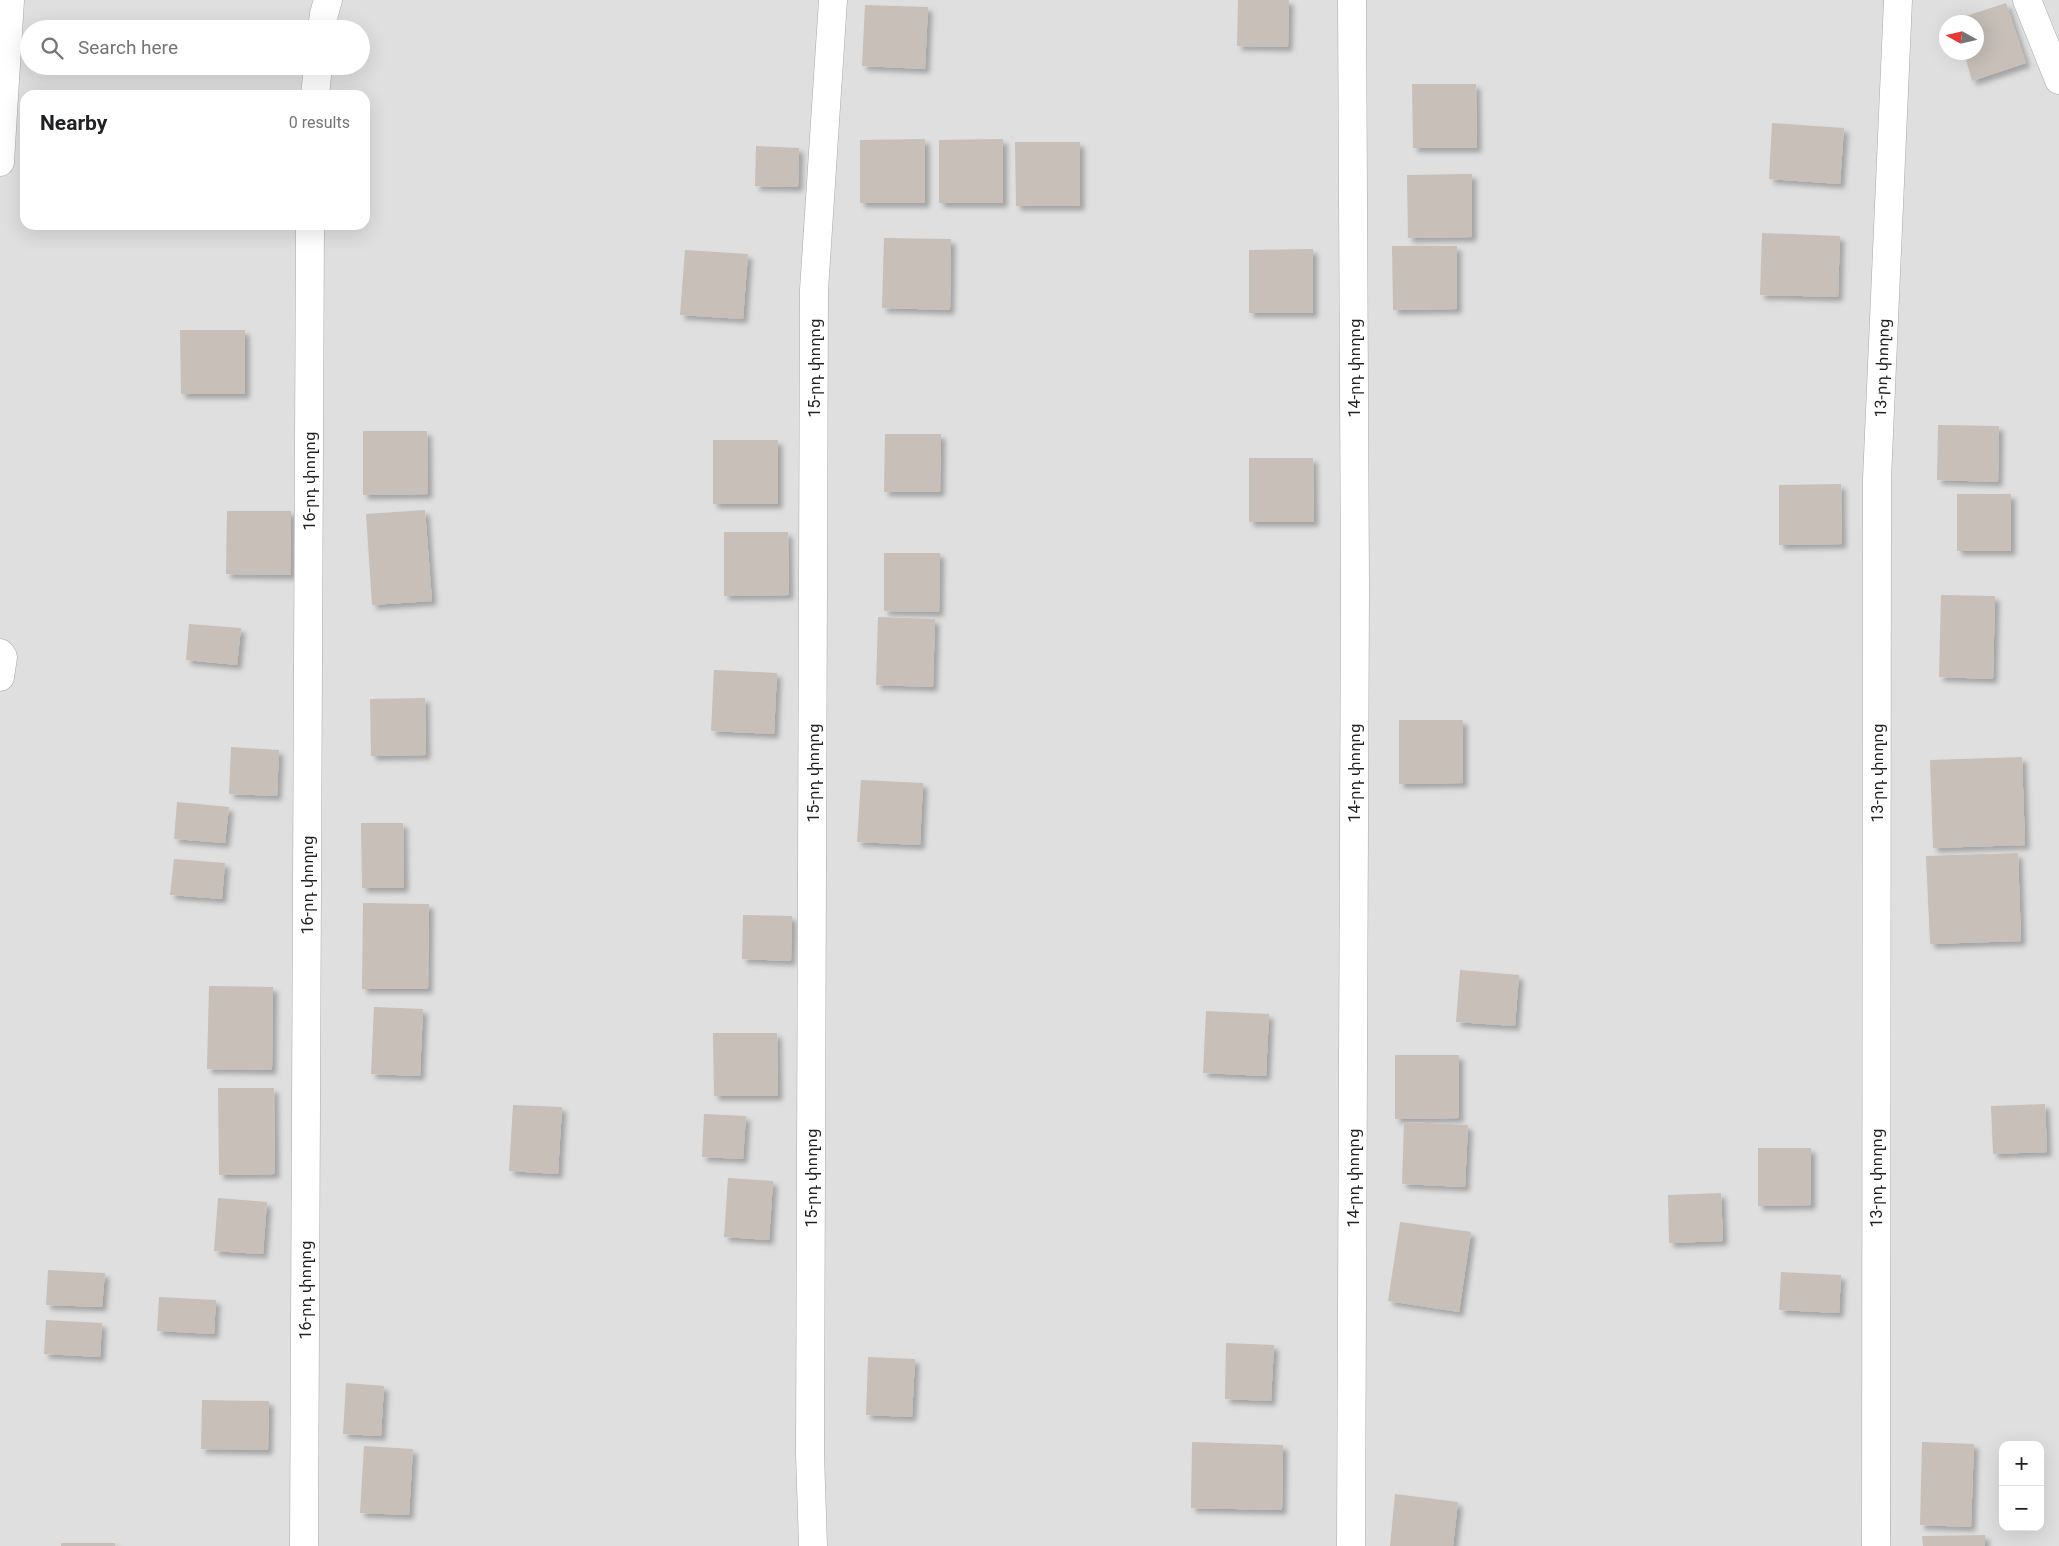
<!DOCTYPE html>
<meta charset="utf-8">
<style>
:root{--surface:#fff;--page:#f6f6f6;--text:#202124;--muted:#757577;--line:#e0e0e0}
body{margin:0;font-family:Roboto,"Noto Sans Armenian",sans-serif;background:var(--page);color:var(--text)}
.controls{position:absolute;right:15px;bottom:15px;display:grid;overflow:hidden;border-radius:10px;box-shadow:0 5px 20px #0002}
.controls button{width:45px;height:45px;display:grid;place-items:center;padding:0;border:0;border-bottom:1px solid var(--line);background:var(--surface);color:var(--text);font:25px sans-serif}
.compass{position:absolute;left:1939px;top:15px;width:45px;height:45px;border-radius:50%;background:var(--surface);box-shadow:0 5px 20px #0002;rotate:278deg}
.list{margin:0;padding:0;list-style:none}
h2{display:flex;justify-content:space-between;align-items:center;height:65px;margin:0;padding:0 20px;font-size:21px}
h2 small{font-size:16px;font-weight:400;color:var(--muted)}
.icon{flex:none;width:28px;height:28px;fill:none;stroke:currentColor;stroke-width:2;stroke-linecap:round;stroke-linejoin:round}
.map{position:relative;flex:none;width:2059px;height:1546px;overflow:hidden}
.search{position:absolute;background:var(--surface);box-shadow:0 5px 20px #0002;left:20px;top:20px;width:350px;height:55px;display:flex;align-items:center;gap:12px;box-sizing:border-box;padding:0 18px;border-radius:28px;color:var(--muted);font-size:19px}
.panel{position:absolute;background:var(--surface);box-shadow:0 5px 20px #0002;left:20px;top:90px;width:350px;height:140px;border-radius:15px}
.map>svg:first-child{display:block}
.residential{fill:#e0dfdf;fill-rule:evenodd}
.building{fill:#c7bfb8;filter:url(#shadow)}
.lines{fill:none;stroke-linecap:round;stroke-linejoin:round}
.minor-casing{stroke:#a9a9a9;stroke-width:29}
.minor{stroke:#fff;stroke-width:28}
.labels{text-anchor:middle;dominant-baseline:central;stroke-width:4;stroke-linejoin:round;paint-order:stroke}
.street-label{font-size:16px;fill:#222;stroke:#fff}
</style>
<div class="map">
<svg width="2059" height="1546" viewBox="0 0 2059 1546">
<defs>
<filter id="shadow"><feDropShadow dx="4.5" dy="4.5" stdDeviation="2.5" flood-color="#0004"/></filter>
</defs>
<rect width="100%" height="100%" fill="#f2efe9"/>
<!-- residential -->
<path class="residential" d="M0,0h2059v1546h-2059zM1946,22h30v30h-30zM29,29h332v37h-332zM25,95h340v130h-340zM2003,1445h37v82h-37z"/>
<!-- building -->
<g class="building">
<path d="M1238,0h51l-1,47 -51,-1z"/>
<path d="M2006,3l20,60 -54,18 -8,-29h12v-30h-22v-2z"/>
<path d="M865,5l63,2 -3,62 -63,-3z"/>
<path d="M1412,84h64l1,64h-64z"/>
<path d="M1772,123l72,5 -4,56 -71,-5z"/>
<path d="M925,139v64h-65v-63z"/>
<path d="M1003,139v64h-64v-63z"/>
<path d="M1015,142h65v64h-64z"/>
<path d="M756,146l43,2 -1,39 -43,-1z"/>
<path d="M1472,174v63l-64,1 -1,-63z"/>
<path d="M1762,233l78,3 -2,61 -78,-2z"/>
<path d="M884,238l67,1 -1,71 -68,-2z"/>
<path d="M1392,246h65v63l-64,1z"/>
<path d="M1313,249v64h-64v-63z"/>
<path d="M685,250l63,4 -5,65 -63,-4z"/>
<path d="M180,330h65v64h-64z"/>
<path d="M1938,425l61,1 -1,56 -61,-2z"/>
<path d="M363,431h64l1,63 -65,1z"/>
<path d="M885,434h56l-1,58h-56z"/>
<rect x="713" y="440" width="65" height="64"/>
<path d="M1249,458h64l1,64h-65z"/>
<path d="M1841,484l1,60 -63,1v-60z"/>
<rect x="1957" y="494" width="54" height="57"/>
<path d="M425,510l7,91 -60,4 -6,-91z"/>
<path d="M227,511h64v64l-65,-1z"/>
<path d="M724,532h64l1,63 -65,1z"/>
<path d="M884,553h56l-1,59 -55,-1z"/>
<path d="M1941,595l54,1 -2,83 -54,-2z"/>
<path d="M878,617l57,2 -2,68 -57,-2z"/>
<path d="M189,624l52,4 -4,37 -51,-5z"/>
<path d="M714,670l63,3 -3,61 -63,-3z"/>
<path d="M425,698l1,57 -55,1 -1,-57z"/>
<path d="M1399,720h64v63l-64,1z"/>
<path d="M231,747l48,3 -2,46 -48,-2z"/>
<path d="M2022,757l3,88 -92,3 -3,-88z"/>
<path d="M861,780l62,3 -3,62 -63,-3z"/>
<path d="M177,802l52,5 -4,36 -51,-4z"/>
<path d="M361,823h42l1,65h-42z"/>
<path d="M2018,853l3,88 -91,3 -4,-88z"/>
<path d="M174,859l51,4 -3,36 -52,-4z"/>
<path d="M363,903l66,1 -1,85h-66z"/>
<path d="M743,915l49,1 -1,45 -49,-2z"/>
<path d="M1460,970l59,5 -4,51 -59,-4z"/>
<path d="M209,986l64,1 -1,83 -65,-1z"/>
<path d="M374,1007l49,2 -3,67 -49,-2z"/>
<path d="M1206,1011l63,3 -3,62 -63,-3z"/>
<path d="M713,1033h64l1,63h-64z"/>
<path d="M1395,1055h64v63l-64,1z"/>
<path d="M218,1088h56l1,86 -56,1z"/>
<path d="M2045,1104l2,48 -54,2 -2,-48z"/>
<path d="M513,1105l49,2 -4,67 -49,-3z"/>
<path d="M704,1114l42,2 -3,43 -41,-2z"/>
<path d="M1404,1122l64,3 -3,62 -63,-3z"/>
<path d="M1758,1148h53v57l-53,1z"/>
<path d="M728,1178l45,3 -4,59 -45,-3z"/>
<path d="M1721,1193l2,48 -54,2 -1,-48z"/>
<path d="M218,1198l49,4 -4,52 -49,-3z"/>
<path d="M1400,1222l71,10 -12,80 -71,-11z"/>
<path d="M48,1270l57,3 -3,34 -56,-2z"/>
<path d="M1781,1272l60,3 -2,38 -60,-3z"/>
<path d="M159,1297l57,3 -2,34 -57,-3z"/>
<path d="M46,1320l56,3 -2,34 -56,-3z"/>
<path d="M1226,1343l48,2 -3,56 -46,-2z"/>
<path d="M868,1357l47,2 -3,58 -46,-2z"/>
<path d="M346,1383l38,3 -3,50 -38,-2z"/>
<path d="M202,1400l67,1 -1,49 -67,-1z"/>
<path d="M1192,1442l91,3 -1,65 -91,-2z"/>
<path d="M1922,1442l52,2 -3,83 -51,-2z"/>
<path d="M364,1446l49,3 -4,66 -49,-2z"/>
<path d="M1395,1494l63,8 -5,44h-63z"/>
<path d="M1985,1535v11h-62l-1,-10z"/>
<rect x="61" y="1543" width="54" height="3"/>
</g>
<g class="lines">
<defs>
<g id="minor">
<path d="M2027,0l32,80"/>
<path d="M322,29l2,-15 4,-14"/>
<path d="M315,95l3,-29"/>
<path d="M0,162l10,-162"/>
<path d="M0,653l3,4 -3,20"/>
<path d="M304,1546l6,-1321"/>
<path d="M813,1546l-3,-92 4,-1164 19,-290"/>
<path d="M1351,1546l4,-958 -3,-588"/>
<path d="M1876,1546l1,-1067 21,-479"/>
</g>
</defs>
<!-- minor casing -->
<use href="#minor" class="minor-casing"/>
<!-- minor -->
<use href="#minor" class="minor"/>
</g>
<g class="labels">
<!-- street labels -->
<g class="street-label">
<text transform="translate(814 368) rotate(-90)">15-րդ փողոց</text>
<text transform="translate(1354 368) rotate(-90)">14-րդ փողոց</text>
<text transform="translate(1882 368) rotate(-88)">13-րդ փողոց</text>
<text transform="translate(309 481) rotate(-90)">16-րդ փողոց</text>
<text transform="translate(813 773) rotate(-90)">15-րդ փողոց</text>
<text transform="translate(1354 773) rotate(-90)">14-րդ փողոց</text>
<text transform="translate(1877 773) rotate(-90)">13-րդ փողոց</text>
<text transform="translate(307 885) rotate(-90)">16-րդ փողոց</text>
<text transform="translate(811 1178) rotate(-90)">15-րդ փողոց</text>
<text transform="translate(1353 1178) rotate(-90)">14-րդ փողոց</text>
<text transform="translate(1876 1178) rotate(-90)">13-րդ փողոց</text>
<text transform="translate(305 1290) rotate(-90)">16-րդ փողոց</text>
</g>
</g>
</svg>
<div class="controls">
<button>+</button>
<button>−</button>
</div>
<svg class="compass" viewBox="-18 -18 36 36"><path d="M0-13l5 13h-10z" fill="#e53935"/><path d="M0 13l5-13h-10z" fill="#757577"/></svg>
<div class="search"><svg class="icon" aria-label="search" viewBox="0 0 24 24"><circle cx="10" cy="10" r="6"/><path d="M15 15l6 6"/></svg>Search here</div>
<section class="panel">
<h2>Nearby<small>0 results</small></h2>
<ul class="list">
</ul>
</section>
</div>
